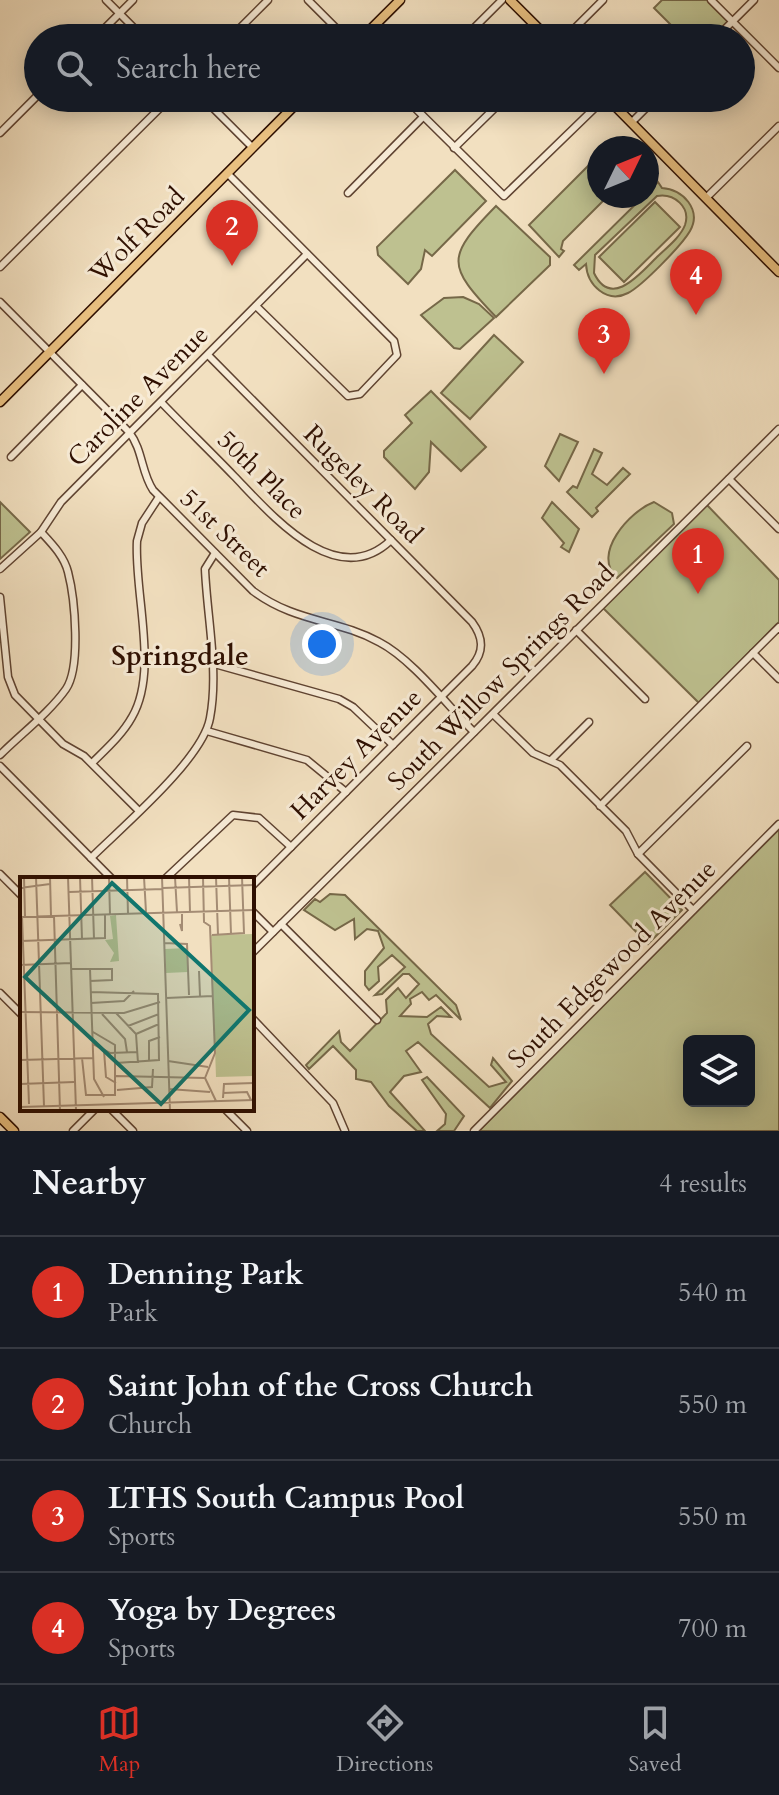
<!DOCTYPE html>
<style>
:root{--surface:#171b24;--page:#20242c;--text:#f1f3f6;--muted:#9ea1a6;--line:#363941;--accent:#d93025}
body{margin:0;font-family:Cardo,serif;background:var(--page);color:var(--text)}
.controls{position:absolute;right:24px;bottom:24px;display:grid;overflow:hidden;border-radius:12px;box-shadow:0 4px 20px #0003}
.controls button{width:72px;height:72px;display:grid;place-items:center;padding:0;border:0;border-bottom:2px solid var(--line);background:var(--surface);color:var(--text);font:40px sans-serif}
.compass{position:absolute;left:587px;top:136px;width:72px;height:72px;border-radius:50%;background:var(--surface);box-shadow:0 4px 20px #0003;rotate:47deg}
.you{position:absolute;left:322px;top:644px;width:28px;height:28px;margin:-20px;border:6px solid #fff;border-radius:50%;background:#1a73e8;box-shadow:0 0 0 12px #1a73e833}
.badge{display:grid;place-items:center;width:52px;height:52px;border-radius:50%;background:var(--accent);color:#fff;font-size:26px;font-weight:700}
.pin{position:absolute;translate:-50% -66px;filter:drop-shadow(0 2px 4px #0008)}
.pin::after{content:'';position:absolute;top:42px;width:28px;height:24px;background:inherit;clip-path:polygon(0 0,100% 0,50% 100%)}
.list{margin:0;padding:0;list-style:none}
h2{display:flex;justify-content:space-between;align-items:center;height:104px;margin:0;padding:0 32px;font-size:34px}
h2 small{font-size:26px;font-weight:400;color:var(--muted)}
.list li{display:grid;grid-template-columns:52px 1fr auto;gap:24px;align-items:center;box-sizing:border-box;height:112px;padding:0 32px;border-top:2px solid var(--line)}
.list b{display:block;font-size:30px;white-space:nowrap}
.list p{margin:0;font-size:26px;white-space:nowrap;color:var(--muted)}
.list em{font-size:26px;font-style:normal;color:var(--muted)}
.icon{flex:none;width:44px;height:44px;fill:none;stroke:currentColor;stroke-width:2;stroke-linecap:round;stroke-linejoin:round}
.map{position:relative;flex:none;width:779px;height:1131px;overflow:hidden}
.search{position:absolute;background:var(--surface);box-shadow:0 4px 20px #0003;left:24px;right:24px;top:24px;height:88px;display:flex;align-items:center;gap:20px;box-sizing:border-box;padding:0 28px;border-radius:44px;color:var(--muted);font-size:30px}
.sheet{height:552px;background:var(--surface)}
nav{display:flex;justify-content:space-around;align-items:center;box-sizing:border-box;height:112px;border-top:2px solid var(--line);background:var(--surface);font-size:22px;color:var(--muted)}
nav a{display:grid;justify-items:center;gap:4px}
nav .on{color:var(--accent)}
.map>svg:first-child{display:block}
.green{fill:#bec190;stroke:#766848;stroke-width:2;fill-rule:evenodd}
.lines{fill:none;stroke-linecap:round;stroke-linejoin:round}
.minor-casing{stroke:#5f4331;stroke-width:9}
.major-casing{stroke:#2e0f01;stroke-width:11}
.minor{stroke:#f7ebd6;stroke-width:6}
.major{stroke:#e9c080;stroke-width:8}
.labels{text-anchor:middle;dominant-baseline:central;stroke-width:6;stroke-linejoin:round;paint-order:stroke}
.street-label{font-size:26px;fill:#2e0f01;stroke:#f7ebd6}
.neighbourhood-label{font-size:28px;font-weight:bold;fill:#2e0f01;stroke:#f7ebd6}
.inset-road{fill:none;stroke:#a48c74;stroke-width:2}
.view{fill:#0f766e;fill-opacity:0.15;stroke:#0f766e;stroke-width:4}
.inset-edge{fill:none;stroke:#2e0f01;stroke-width:4}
</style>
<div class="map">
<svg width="779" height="1131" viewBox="0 0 779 1131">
<rect width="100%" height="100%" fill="#f2e0c0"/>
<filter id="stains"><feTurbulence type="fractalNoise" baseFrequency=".0025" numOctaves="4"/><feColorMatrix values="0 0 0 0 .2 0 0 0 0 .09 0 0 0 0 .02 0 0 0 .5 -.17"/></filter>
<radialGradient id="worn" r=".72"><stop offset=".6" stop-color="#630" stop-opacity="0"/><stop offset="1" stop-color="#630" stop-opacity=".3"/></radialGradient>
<!-- green -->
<g class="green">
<path d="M662,0h47l22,22 -16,16h-31l-30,-30z"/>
<path d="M599,155v41h9l-45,45 -2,8 3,2 -5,6 -30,-32z"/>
<path d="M455,170l31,31 -54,55 -7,-6 -4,19 -13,15 -30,-29 -1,-8z"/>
<path d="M658,182l4,6c21,1 40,22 28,43 -8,14 -48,55 -62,62 -21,11 -41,-8 -42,-29l-7,6 -5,-5zM657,196c17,-3 34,11 28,29 -5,13 -20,24 -29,33 -16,16 -45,51 -62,15l1,-18z"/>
<path d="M655,202l25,25 -56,55 -25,-25z"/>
<path d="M496,206l54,51v8l-54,52c-50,-52 -50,-60 0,-111z"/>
<path d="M463,297l16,7 15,14 -34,31 -6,-1 -33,-33 23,-17z"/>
<path d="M494,335l29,27 -53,57 -29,-26z"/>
<path d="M431,391l55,56 -25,24 -30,-29 -2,30 -14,17 -31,-32v-6l28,-28 -7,-8z"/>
<path d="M560,434l18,8 -19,39 -14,-15z"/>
<path d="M594,449l8,4 -10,21 15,11 16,-17 7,6 -34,34 2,3 -6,6 -25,-25 6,-6 4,2z"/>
<path d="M0,502l30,30 -30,27z"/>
<path d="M552,502l27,27 -10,23 -8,-5 3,-4 -22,-25z"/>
<path d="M654,502l18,11 2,11 -57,54c-26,-24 13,-67 37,-76z"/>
<path d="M707,505l72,75v42l-80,81 -96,-95z"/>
<path d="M779,829v302h-300l22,-23zM689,1041h60v60h-60z"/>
<path d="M645,872l37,38 -34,34 -38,-39z"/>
<path d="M330,894l15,1 111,110 5,15 -25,-25 -7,5 -7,-8 -12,7 1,5 -11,12 27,1 14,-10 10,10 -14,-1 -9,8 3,10 58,53 17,-5 -15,-17 2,-7 19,23 -22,27 -72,-66 -12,9 15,21 -17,4 -14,16 35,39h-8l-28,-25 -18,-24 -15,-3v-9l-23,-24 -24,23 -3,-4 33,-34 2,11 9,9 37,-38 -1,-13 12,-12 8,10 13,-14 -10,-10h-6l-21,20 -7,1 30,-28 -13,-12 -14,12 1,14 -10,9 -4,-5v-14l19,-23 -6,-17 -11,-2 -12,10 -1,-20 -19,11 -31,-20 11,-11 5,3z"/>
<path d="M427,1077l37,39 -10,15h-17l8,-7 1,-10 -24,-34z"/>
</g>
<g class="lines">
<defs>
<g id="minor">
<path d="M106,0l38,38"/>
<path d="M308,0l38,38"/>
<path d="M711,0l68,68"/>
<path d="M95,38l38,-38"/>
<path d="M230,38l38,-38"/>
<path d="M464,38l38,-38"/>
<path d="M565,38l38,-38"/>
<path d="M716,38l38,-38"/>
<path d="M203,98l50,50"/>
<path d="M405,98l99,98 101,-98"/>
<path d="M631,123l25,-25"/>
<path d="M0,133l38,-38"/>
<path d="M454,148l51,-50"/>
<path d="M227,173l167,168 3,14 -37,39 -12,2 -92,-90"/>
<path d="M348,193l75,-76"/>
<path d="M706,198l73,-72"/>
<path d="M0,267l170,-169"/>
<path d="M0,302l129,130c14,18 12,40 24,58l100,101c43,32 84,28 126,51 33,17 68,63 95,90"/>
<path d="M208,355l264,267c11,15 13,29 0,44l-220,220"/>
<path d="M161,402c24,25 49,49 73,74 36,37 102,117 157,64"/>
<path d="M11,457l71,-72"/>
<path d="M729,479l50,50"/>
<path d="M0,569l41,-37 20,-30 246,-248"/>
<path d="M0,597l8,80 7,18 48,49 21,12 54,54"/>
<path d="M576,630l69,69"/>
<path d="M753,653l26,26"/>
<path d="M211,663l128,36 14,8 40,38"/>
<path d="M493,714l40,39 27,12 66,66 12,23 55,56"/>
<path d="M207,731l100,29 39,32"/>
<path d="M0,755c21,-21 49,-42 66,-66 15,-22 9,-90 2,-117 -4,-16 -16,-28 -27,-40"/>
<path d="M551,760l38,-38"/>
<path d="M92,763c14,-14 30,-28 40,-46 27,-46 2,-124 5,-176l5,-18 17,-26"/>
<path d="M0,766l112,113"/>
<path d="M600,806l179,-179"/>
<path d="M638,854l109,-108"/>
<path d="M91,858c31,-31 112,-99 119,-140 9,-47 -3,-101 -5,-149l10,-16"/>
<path d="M0,874l22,22"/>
<path d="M165,879l68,-64 26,3 32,29"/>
<path d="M252,911l21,21"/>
<path d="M281,924l96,96"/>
<path d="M252,953l527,-524"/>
<path d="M0,993l22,22"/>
<path d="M252,1018l81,85 12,28"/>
<path d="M111,1109l22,22"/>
<path d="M225,1109l22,22"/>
<path d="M73,1131l22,-22"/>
<path d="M474,1131l305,-307"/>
</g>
<g id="major">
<path d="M510,0l38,38"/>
<path d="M362,38l38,-38"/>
<path d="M607,98l172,174"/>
<path d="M0,402l302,-304"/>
<path d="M0,1117l14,14"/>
</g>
</defs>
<!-- minor casing -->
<use href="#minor" class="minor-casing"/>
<!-- major casing -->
<use href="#major" class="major-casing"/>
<!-- minor -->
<use href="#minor" class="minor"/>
<!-- major -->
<use href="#major" class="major"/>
</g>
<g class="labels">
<!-- street labels -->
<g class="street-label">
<text transform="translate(137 235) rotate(-45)">Wolf Road</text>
<text transform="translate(138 396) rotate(-45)">Caroline Avenue</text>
<text transform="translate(262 475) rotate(45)">50th Place</text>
<text transform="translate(363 484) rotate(45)">Rugeley Road</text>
<text transform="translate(225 533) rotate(44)">51st Street</text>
<text transform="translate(501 677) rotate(-45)">South Willow Springs Road</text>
<text transform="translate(356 754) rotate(-45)">Harvey Avenue</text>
<text transform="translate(612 964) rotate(-45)">South Edgewood Avenue</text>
</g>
<!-- neighbourhood labels -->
<g class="neighbourhood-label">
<text x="180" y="656">Springdale</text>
</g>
</g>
<!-- overview -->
<g transform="translate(20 877)">
<rect width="234" height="234" fill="#f2e0c0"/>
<path d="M96,38l3,46 -9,1 4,-9 -9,-13 8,-1 -3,-23zM234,57v142l-38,1 -5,-142zM167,71l1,24 -22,1 -1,-24z" fill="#bec190"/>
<path class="inset-road" d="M4,0l1,39M16,0l8,229M30,0l1,39M48,0l8,233M60,0l2,62M72,0l2,62M89,0l1,38M107,0l1,37M124,0l2,35M142,0l8,234M155,0l2,35M169,0l1,35M183,0l1,45 6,4 5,127 -10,25M196,0l2,58M209,0l2,57M0,11l30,-4M143,11l91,-3M49,15l94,-3M34,39l6,195M0,40l234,-7M2,40l7,187M160,47l2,7v-19M192,58l32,-2 -2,-56M1,64l84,-3v-23M144,66l23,1 2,51M0,88l51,-2M52,92h40v11l-22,1M70,92l4,110 10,18M179,94l1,25M71,115l67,2 1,66 -43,3M146,121l47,-2M71,126l33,-2 10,-10M0,135l104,1 36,-11M96,136l20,21 2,29M82,137l23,25 2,13M108,149l31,-12M116,157l23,-10M73,167l17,9 28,-1M84,174l2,26 10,6M62,181l4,37h29v-50l-22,-13M0,183l73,-2M148,184l40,6M129,185v-21l11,-4M96,199l89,2M185,201l11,23M0,207l54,-2M149,212l41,3M97,213l35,-3 1,-18M203,216l24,-1 4,8M203,221l1,-14 30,-1M0,230l234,-7"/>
<path class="view" d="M92,6l137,127 -88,94 -136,-127z"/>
<rect width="234" height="234" class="inset-edge"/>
</g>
<rect width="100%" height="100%" filter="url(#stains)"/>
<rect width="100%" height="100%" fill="url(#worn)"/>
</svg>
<div class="controls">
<button><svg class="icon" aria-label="layers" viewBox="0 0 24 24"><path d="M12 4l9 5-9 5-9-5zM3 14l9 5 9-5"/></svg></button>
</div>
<svg class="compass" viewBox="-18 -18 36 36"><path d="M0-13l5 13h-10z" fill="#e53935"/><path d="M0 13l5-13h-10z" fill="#9ea1a6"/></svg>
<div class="you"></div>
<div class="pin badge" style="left:698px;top:594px">1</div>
<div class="pin badge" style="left:232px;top:266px">2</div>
<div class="pin badge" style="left:604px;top:374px">3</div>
<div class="pin badge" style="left:696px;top:315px">4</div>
<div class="search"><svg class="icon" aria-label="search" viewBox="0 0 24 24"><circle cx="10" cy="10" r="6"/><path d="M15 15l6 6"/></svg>Search here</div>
</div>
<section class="sheet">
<h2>Nearby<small>4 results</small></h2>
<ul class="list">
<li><span class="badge">1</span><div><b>Denning Park</b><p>Park</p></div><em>540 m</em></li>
<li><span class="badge">2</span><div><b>Saint John of the Cross Church</b><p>Church</p></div><em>550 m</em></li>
<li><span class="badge">3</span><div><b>LTHS South Campus Pool</b><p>Sports</p></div><em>550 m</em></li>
<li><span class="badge">4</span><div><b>Yoga by Degrees</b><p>Sports</p></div><em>700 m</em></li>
</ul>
</section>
<nav>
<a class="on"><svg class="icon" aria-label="map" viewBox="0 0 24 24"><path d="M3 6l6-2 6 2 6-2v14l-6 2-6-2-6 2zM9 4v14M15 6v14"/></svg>Map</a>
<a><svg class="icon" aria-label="directions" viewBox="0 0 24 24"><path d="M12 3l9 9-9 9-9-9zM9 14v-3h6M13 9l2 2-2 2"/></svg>Directions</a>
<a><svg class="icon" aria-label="saved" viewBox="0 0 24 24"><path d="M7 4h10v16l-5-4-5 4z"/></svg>Saved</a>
</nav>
